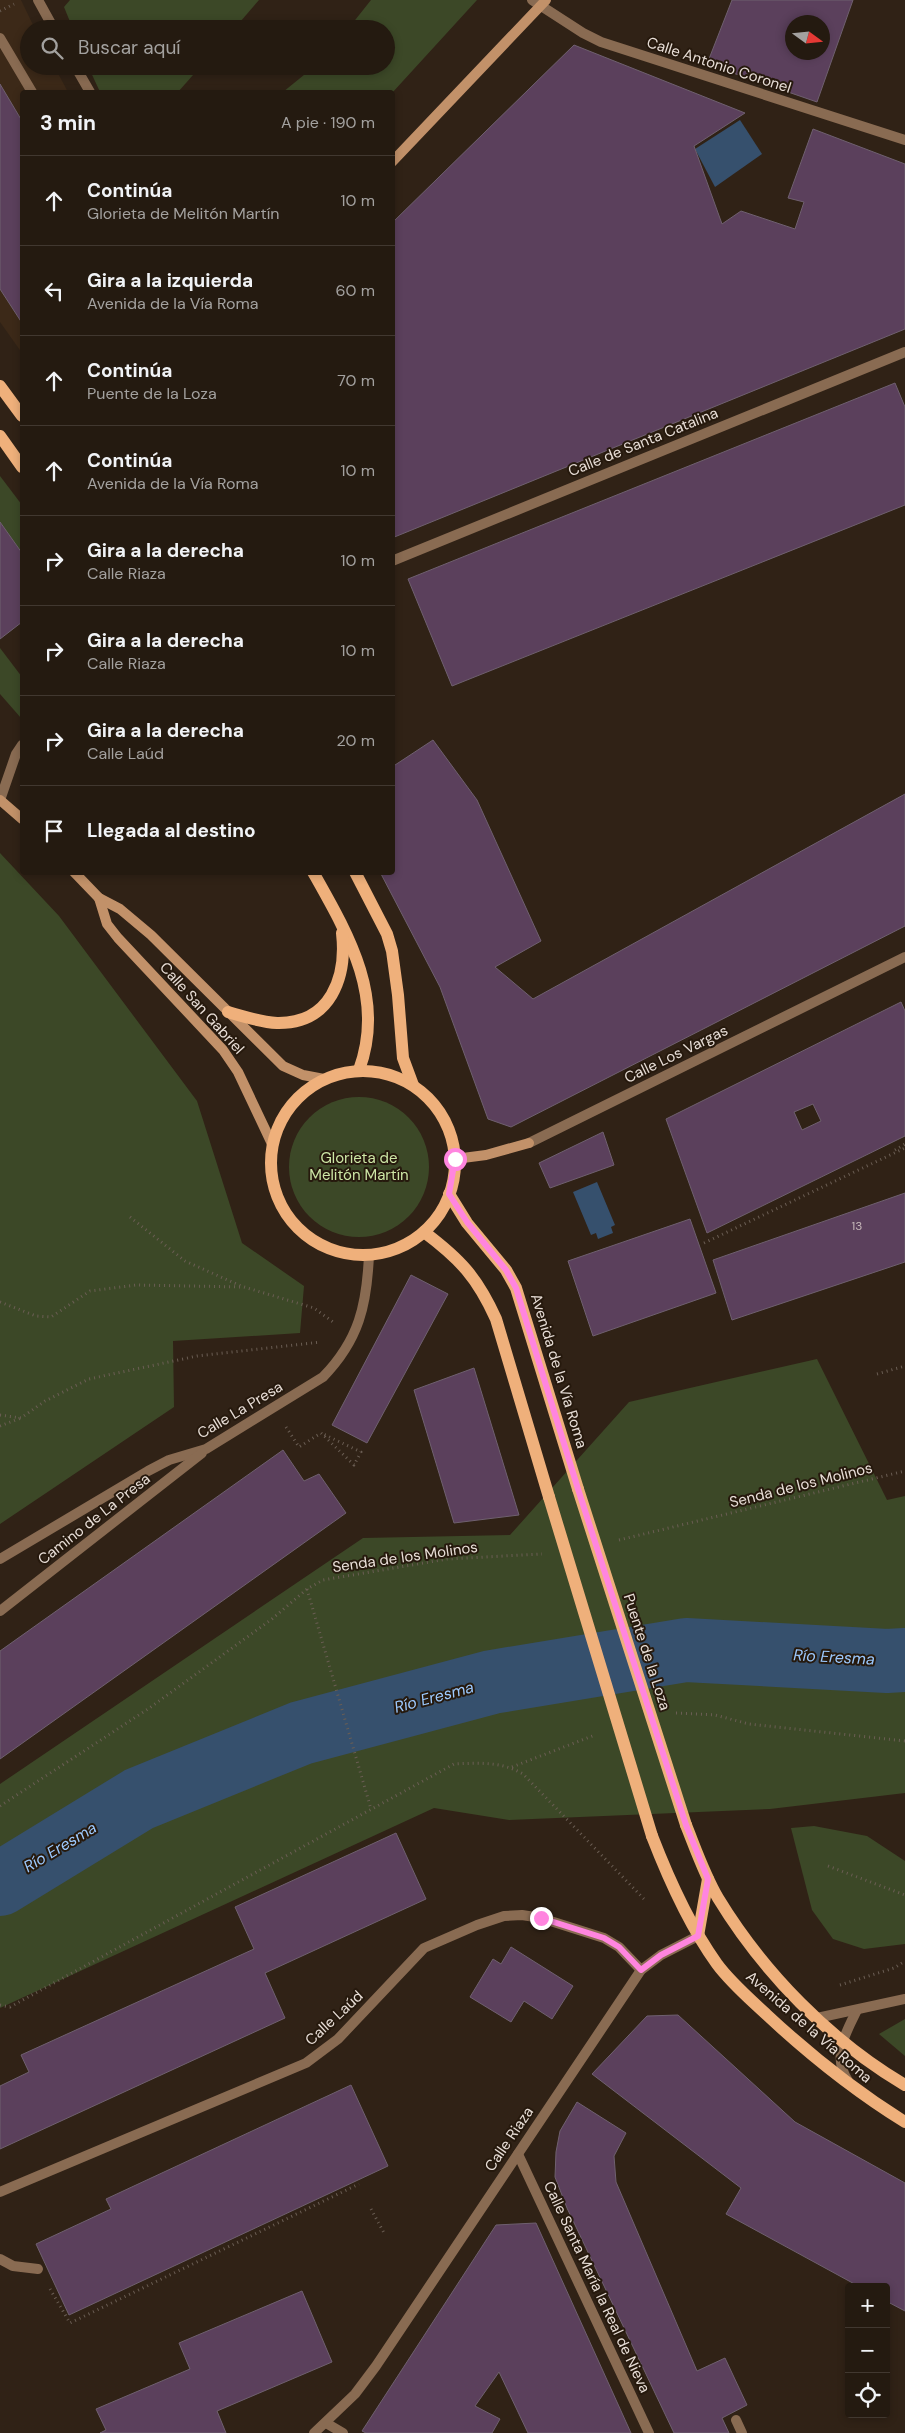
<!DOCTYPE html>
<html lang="es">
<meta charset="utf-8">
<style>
:root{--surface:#241a10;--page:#2c2319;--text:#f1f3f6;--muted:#a3a19f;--line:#413830}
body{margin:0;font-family:"DM Sans",sans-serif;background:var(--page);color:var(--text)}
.controls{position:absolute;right:15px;bottom:15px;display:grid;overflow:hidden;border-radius:5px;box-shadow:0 2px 8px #0003}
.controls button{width:45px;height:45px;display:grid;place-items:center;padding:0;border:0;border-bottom:1px solid var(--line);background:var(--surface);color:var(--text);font:25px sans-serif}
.compass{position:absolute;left:785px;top:15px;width:45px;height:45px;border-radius:50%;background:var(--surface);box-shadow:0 2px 8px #0003;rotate:105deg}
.stop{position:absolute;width:15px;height:15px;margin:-11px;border:4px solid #ff85df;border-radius:50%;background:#fff}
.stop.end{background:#ff85df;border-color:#fff;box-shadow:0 1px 5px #0008}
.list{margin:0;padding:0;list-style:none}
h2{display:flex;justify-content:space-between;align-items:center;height:65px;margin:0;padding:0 20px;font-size:21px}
h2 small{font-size:16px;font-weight:400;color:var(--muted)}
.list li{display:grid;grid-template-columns:32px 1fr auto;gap:15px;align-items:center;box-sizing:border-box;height:90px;padding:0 20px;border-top:1px solid var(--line)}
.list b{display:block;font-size:19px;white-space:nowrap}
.list p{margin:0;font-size:16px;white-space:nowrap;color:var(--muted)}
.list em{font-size:16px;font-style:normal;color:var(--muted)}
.icon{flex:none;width:28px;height:28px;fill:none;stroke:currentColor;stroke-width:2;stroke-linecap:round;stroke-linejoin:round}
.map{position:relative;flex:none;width:905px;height:2433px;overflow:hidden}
.search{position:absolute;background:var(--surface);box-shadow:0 2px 8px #0003;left:20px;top:20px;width:375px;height:55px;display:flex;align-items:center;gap:12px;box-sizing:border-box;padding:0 18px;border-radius:28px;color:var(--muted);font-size:19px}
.panel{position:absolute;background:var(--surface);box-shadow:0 2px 8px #0003;left:20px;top:90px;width:375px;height:785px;border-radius:5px}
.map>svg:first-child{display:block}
.built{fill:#3c2918}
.green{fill:#3c4827}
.water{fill:#36506d}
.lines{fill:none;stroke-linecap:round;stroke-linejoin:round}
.river{stroke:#36506d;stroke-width:64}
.building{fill:#5b405c;stroke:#6f606f;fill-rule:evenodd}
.path{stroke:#6b5e54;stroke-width:3;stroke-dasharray:1 4;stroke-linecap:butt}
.lane{stroke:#896b52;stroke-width:10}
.street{stroke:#896b52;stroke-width:10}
.secondary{stroke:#c29169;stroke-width:10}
.primary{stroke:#efb07b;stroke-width:12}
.primary-bridge{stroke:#efb07b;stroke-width:12}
.route{stroke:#ff85df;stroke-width:6}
.labels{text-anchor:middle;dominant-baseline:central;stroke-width:4;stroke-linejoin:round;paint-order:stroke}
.number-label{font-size:12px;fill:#c5b6b8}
.street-label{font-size:15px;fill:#e8ded7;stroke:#26190d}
.park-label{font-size:15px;fill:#cde6a5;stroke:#26190d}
.water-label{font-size:16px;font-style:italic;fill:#9cc9fe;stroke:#26190d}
</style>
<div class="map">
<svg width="905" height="2433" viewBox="0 0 905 2433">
<rect width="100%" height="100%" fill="#302216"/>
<!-- built -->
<path class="built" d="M0,0h21l14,29h-6v37h25l14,26h-46v261l-22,-31z"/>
<!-- green -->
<g class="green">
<path d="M70,0h189l-25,29h-161l-9,-22z"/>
<path d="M371,0h106l-85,93 -109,-1 32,-26h71v-37h-38z"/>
<path d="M88,66h113l-23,26h-78z"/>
<path d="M0,476l22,29v48l-22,-31z"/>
<path d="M0,648l22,29 -1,41 -21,-24z"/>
<path d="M0,853l59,63 138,185 45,142 62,43 -4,47 -127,8 1,66 -174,117z"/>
<circle cx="359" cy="1167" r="70"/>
<path d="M817,1359l70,141 18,-4v297l-135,16 -261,11 -75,-12 -434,200v-224l363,-246 147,-3 119,-133z"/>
<path d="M814,1826l53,10 38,25v83l-41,5 -31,-10 -21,-29 -21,-82z"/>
<path d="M905,2019v37l-26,-22z"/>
</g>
<!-- water -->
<g class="water">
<path d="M740,120l22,34 -47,33 -20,-38z"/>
<path d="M597,1182l18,43 -4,2 2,6 -15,6 -2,-6 -5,2 -18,-43z"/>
</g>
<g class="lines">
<!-- river -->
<path class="river" d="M0,1884l139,-85 162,-66 191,-51 194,-32 201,11 18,-1"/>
</g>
<!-- building -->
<g class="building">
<path d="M732,0h121l-36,102 -110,-38zM792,22h30v30h-30z"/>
<path d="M574,45l171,68 -51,33 28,78 19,-13 54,18 9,-27 -16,-4 25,-69 92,35v165l-513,209v-315z"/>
<path d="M0,84l22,37v202l-22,-34z"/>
<path d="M895,383l10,24v98l-453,181 -44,-107z"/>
<path d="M0,522l22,31v69l-22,17z"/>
<path d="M433,740l44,60 64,141 -46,26 38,32 372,-205v132l-394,201 -23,-8 -48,-132 -60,-115h12v-105z"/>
<path d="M901,1002l4,9v125l-198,97 -41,-114zM813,1104l8,17 -19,9 -8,-18z"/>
<path d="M603,1132l11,33 -64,23 -11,-25z"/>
<path d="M905,1193v69l-173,58 -19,-60z"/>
<path d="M690,1219l26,74 -123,43 -25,-75z"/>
<path d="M411,1275l37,19 -81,149 -35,-18z"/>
<path d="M474,1368l45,147 -65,8 -40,-133z"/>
<path d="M283,1450l21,31 15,-7 27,39 -346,246v-108z"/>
<path d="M396,1833l30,66 -161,74 20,45 -285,131v-63l29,-14 -8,-17 233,-106 -19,-42z"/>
<path d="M511,1947l62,39 -21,33 -28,-18 -13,21 -41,-25 23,-38 8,5z"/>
<path d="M678,2015l117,107 110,61v128l-19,-10v-14h-26l-134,-73 15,-26 -149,-114 55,-58z"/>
<path d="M351,2085l37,81 -319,149 -33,-71 75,-35 -5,-10z"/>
<path d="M577,2102l49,31 -12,23 2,26 81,189 28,-13 22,47 -25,13 7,15h-55l-107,-225 -12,-31 1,-25 4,-21z"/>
<path d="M536,2223l95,210h-103l-29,-61 -24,34 25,13 -8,14h-126l-4,-2 134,-206z"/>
<path d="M302,2291l30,71 -115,49 9,22h-126l6,-3 -10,-21 94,-40 -11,-26z"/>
</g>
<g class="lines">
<!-- path -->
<g class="path">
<path d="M0,11l14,-7"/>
<path d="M895,1150l10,-6"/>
<path d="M130,1217l55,44 56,25"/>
<path d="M704,1243l201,-95"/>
<path d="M0,1302l36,14 15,1 39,-26 46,-6 108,2 70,21 19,14"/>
<path d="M877,1374l28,-8"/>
<path d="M0,1415l21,3 24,-17 44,-22 108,-23 124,-14"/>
<path d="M0,1426l21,-8"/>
<path d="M286,1427l13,20 22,-14 33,32 7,-13 -40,-19"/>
<path d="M619,1540l286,-69"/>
<path d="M307,1589l64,220"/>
<path d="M676,1713l39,2 34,9 156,17"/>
<path d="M512,1767l83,-32"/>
<path d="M0,1806l148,-97 124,-90 35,-30 16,-9 124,-21 95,-5"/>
<path d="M828,1866l77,29"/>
<path d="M840,1985l54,-17 11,-7"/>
<path d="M0,2005l10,2 444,-243c24,-1 47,-3 69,10l121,125"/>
<path d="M371,2209l13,24"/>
<path d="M50,2289l20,34 289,-139"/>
</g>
<!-- lane -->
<path class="lane" d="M0,38l32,54"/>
<!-- street -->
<g class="street">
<path d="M38,0l16,29"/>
<path d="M532,0l51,33 18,9 304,98"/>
<path d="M75,66l15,26"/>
<path d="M392,561l513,-209"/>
<path d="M0,800l16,-46 6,-9"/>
<path d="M529,1143l376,-186"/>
<path d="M0,1559l148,-88 21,-11 37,-11 117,-72c36,-37 44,-72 46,-123"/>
<path d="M0,1611l202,-158"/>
<path d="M817,2018l88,-19"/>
<path d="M848,2081c-16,-25 -3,-47 9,-71"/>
<path d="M518,2154l131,279"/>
<path d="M0,2192l306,-129 32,-24 86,-91 53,-23 27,-9 18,-1 19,3 63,20 15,9 22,23"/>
<path d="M0,2259l13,7 25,3"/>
<path d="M736,2420l6,13"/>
<path d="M326,2423l17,10"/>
<path d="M314,2433l41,-39 21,-28 265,-396 20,-15 37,-19"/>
</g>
<!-- secondary -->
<g class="secondary">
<path d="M392,162l154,-162"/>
<path d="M0,800l22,19"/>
<path d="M74,872l25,26 21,11 31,26 132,131 20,9 21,4"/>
<path d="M99,898l8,26 11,14 105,112 15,22 35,74"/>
<path d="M455,1159l31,-4 43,-12"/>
</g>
<!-- primary -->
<g class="primary">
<path d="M0,386l22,30"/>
<path d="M0,436l22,31"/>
<path d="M313,872c35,62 73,126 46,198"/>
<path d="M355,872l32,62 5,17 6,44 5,63 10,27"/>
<path d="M228,1012c16,5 33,10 49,11 54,1 70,-46 65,-90"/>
<circle cx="363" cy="1163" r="92"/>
<path d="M449,1194l18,29 39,47 10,18 62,201"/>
<path d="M424,1232c36,27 53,45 72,87l53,178"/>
<path d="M686,1825c10,25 19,51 32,73 45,74 112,143 187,187"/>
<path d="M652,1836c17,44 37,89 65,128 14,19 33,35 50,51 43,40 88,76 138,107"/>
<path d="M698,1936l10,-57"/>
</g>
<!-- primary-bridge -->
<g class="primary-bridge">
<path d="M578,1489l108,336"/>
<path d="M549,1497l103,339"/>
</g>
</g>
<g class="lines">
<!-- route -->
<path class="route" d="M455,1159l-6,35 18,28 39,48 10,18 62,201 108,336 22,54 -10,57 -37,19 -20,15 -22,-23 -15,-9 -63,-20"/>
</g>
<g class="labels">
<!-- number labels -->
<g class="number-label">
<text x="857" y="1226">13</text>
</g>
<!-- street labels -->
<g class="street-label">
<text transform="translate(719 65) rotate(18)">Calle Antonio Coronel</text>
<text transform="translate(643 442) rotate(-22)">Calle de Santa Catalina</text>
<text transform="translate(202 1008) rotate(48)">Calle San Gabriel</text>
<text transform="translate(676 1054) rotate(-26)">Calle Los Vargas</text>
<text transform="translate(559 1371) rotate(73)">Avenida de la Vía Roma</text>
<text transform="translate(240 1410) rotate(-31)">Calle La Presa</text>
<text transform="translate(801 1485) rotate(-14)">Senda de los Molinos</text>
<text transform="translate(94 1519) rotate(-38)">Camino de La Presa</text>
<text transform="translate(405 1557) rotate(-8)">Senda de los Molinos</text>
<text transform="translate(647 1652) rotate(72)">Puente de la Loza</text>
<text transform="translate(334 2018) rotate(-43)">Calle Laúd</text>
<text transform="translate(809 2027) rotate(41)">Avenida de la Vía Roma</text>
<text transform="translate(509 2139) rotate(-56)">Calle Riaza</text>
<text transform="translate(597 2287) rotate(65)">Calle Santa María la Real de Nieva</text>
</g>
<!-- park labels -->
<g class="park-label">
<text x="359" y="1158">Glorieta de<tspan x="359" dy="17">Melitón Martín</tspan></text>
</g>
<!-- water labels -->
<g class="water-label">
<text transform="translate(834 1657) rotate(3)">Río Eresma</text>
<text transform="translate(434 1697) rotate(-15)">Río Eresma</text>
<text transform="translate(60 1847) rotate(-31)">Río Eresma</text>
</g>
</g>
</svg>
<div class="controls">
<button>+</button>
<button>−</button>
<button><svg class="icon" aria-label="locate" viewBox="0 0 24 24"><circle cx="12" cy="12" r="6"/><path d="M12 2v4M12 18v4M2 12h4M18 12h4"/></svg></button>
</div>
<svg class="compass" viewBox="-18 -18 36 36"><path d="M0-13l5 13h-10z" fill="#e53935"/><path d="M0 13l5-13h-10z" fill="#a3a19f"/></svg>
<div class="stop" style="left:455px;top:1159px"></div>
<div class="stop end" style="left:541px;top:1918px"></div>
<div class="search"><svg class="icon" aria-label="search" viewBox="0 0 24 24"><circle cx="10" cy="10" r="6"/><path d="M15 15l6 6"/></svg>Buscar aquí</div>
<section class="panel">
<h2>3 min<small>A pie · 190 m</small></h2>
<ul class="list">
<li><svg class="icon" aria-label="ahead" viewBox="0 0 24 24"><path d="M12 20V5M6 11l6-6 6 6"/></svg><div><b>Continúa</b><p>Glorieta de Melitón Martín</p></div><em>10 m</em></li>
<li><svg class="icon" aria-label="left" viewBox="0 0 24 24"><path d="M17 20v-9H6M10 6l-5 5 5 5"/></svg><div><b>Gira a la izquierda</b><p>Avenida de la Vía Roma</p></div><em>60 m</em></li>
<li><svg class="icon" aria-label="ahead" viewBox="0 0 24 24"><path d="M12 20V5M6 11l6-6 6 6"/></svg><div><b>Continúa</b><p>Puente de la Loza</p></div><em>70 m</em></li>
<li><svg class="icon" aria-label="ahead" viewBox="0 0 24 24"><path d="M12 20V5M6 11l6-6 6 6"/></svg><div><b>Continúa</b><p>Avenida de la Vía Roma</p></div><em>10 m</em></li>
<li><svg class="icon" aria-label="right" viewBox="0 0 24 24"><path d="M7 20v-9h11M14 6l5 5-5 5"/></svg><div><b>Gira a la derecha</b><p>Calle Riaza</p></div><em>10 m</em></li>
<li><svg class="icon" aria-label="right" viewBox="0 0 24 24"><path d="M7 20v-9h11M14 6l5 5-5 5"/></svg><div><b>Gira a la derecha</b><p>Calle Riaza</p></div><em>10 m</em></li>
<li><svg class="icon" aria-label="right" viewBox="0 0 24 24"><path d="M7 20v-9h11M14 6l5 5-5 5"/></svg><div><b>Gira a la derecha</b><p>Calle Laúd</p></div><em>20 m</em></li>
<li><svg class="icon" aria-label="arrive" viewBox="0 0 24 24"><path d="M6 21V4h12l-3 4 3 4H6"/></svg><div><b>Llegada al destino</b></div></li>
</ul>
</section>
</div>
